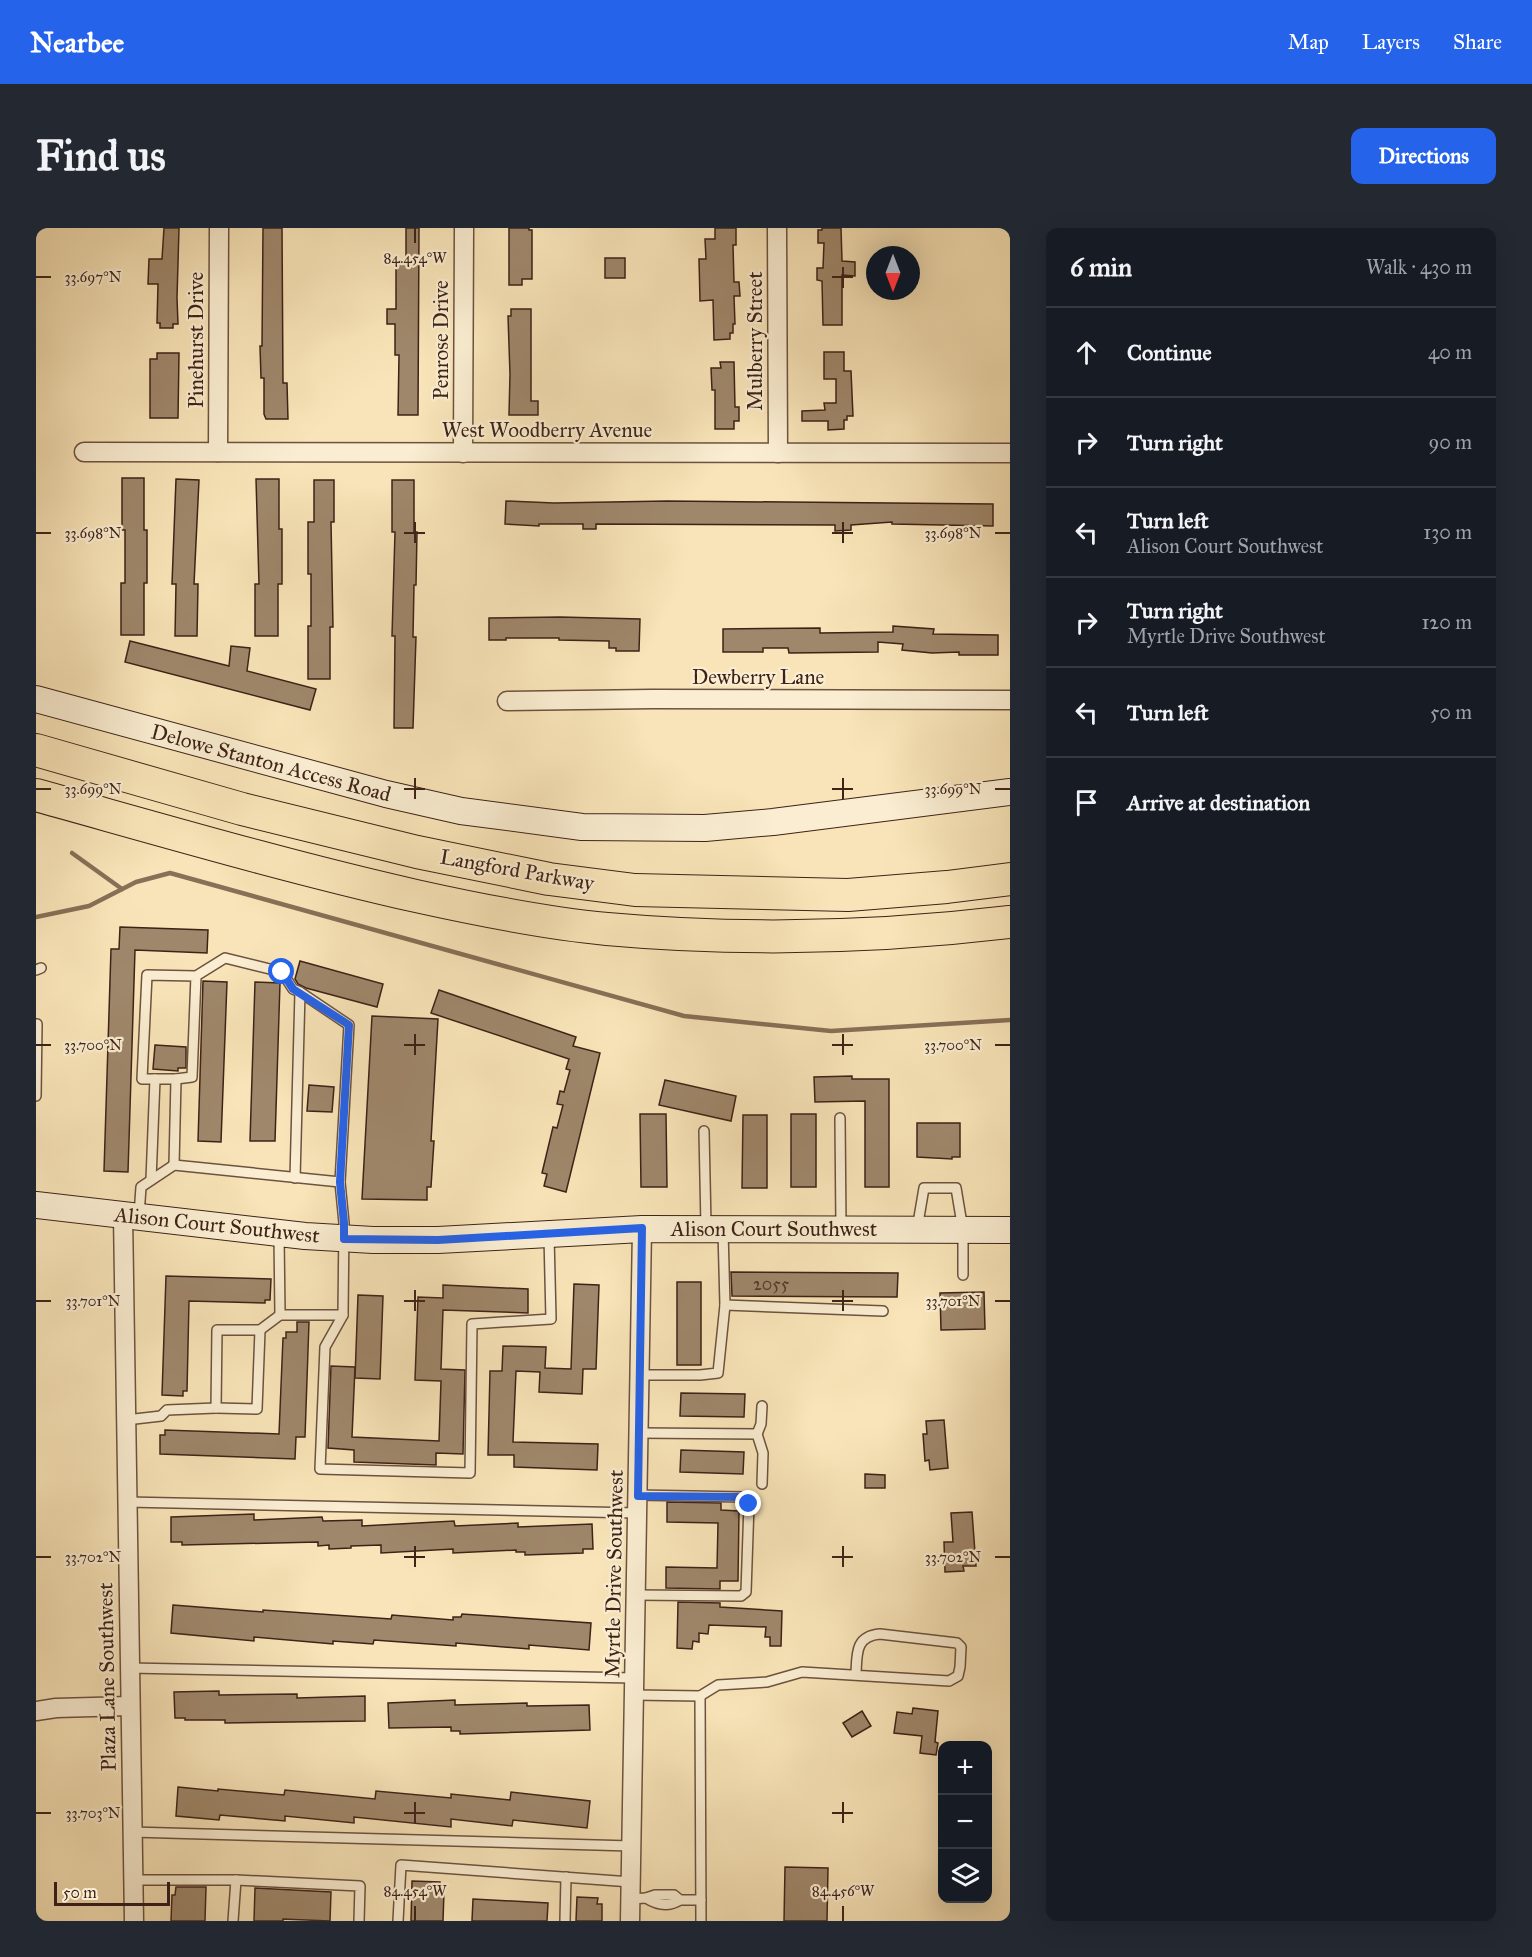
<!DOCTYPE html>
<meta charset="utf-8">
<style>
:root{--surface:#171b24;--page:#242831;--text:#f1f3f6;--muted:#9ea1a6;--line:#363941;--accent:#2563eb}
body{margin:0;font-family:"IM FELL Great Primer",serif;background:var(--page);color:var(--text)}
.controls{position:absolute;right:18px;bottom:18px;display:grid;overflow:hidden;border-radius:12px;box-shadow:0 6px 24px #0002}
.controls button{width:54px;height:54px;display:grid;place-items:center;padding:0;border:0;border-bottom:2px solid var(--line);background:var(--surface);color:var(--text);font:30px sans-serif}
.compass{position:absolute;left:830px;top:18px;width:54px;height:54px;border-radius:50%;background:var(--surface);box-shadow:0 6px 24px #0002;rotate:180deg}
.scale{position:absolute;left:18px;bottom:15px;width:116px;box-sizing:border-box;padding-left:6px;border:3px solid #3e2217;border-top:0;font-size:16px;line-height:21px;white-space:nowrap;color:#3e2217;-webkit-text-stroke:4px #faedd1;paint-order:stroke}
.stop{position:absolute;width:18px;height:18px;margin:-14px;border:4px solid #2563eb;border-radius:50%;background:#fff}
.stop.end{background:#2563eb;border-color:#fff;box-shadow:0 2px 6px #0008}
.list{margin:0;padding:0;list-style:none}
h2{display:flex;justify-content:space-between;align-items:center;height:78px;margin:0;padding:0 24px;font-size:26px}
h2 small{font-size:20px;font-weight:400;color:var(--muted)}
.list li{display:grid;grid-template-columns:39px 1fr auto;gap:18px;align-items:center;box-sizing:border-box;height:90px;padding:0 24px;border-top:2px solid var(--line)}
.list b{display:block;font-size:22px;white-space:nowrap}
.list p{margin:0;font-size:20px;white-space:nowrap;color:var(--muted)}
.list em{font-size:20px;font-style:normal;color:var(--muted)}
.icon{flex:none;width:33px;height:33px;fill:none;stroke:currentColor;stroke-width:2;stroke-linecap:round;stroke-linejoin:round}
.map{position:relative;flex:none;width:974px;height:1693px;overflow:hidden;border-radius:12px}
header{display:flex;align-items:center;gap:36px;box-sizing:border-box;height:84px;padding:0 30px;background:var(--accent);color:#fff}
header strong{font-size:28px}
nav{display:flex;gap:33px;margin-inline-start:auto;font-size:21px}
.intro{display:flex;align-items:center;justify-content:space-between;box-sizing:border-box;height:144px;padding:0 36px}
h1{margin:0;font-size:42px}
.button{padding:15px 27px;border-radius:12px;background:var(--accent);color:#fff;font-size:21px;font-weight:700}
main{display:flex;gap:36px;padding:0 36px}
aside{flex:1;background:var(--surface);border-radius:12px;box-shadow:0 6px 24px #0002}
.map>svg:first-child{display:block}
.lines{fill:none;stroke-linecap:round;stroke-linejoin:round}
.stream{stroke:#886f57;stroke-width:4.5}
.building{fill:#9f876b;stroke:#3e2217;stroke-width:1.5}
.lane-casing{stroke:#6c523f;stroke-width:12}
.street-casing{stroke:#6c523f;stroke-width:21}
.secondary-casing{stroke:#3e2217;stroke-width:28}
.highway-casing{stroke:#3e2217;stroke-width:34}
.lane{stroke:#faedd1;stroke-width:9}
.street{stroke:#faedd1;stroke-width:18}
.secondary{stroke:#faedd1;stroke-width:26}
.highway{stroke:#f8e4b8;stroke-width:32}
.route{stroke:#2563eb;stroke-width:8}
.ticks{fill:none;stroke:#3e2217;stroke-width:2}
.labels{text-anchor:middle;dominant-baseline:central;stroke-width:4.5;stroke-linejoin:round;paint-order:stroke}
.number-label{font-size:18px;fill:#563b2c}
.street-label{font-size:21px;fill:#3e2217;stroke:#faedd1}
.ticks-label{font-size:15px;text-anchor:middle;fill:#3e2217;stroke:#faedd1;stroke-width:4.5;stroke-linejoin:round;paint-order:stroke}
</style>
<header>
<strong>Nearbee</strong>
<nav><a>Map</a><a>Layers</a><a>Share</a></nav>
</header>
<div class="intro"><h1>Find us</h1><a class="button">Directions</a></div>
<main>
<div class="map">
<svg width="974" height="1693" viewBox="0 0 974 1693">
<rect width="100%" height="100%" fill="#f8e4b8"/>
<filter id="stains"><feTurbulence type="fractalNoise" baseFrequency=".00333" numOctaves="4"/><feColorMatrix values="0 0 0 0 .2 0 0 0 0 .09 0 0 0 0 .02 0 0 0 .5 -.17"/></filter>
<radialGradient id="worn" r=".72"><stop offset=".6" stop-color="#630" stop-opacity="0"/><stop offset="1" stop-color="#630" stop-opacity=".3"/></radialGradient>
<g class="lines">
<!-- stream -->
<g class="stream">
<path d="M36,625l50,36"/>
<path d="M0,689l53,-11 47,-24 34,-9 514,143 147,15 179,-11"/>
</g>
</g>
<!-- building -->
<g class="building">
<path d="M128,0h15l-2,70 1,26h-5v4h-13v-5h-3l1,-39h-10l1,-25h13z"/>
<path d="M227,0h19l1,155h4l1,36h-22l-2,-5v-36h-3l-1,-32h2z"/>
<path d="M370,0h13l-1,187h-20l1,-60h-4v-31h-8v-15h9v-46h10z"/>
<path d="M473,0h20v2h3v49h-10v6h-13z"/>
<path d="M679,0h21v17h-3l1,37h5l1,14h-6l1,28h-2v9h-3v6l-16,1 -1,-40 -13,1 -1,-42h7l-1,-20h10z"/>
<path d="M786,0h19l1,33 13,1v14l-13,-1v50h-19l-1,-44 -5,-1v-12h6l1,-25h-6v-13h4z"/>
<rect x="569" y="30" width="20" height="20"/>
<path d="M475,81h20v92h7v14h-29l1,-41 -2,-58h3z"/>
<path d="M788,124h20v19h7l2,45h-6v4h-3v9l-16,1v-9h-26v-10l23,-1 -1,-7h12v-24h-12z"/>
<path d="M121,125h22l-1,65h-28v-59h7z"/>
<path d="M684,134h14l1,45h4v14h-5v8h-19v-39h-3l-1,-22h10z"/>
<path d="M86,250h22v52h3v53h-3v52h-23v-52h4v-53h-3z"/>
<path d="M140,251l23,1 -5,104h4l-1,52h-22l1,-52h-4z"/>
<path d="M220,251h23v50h3v55h-4v52h-23v-52h4z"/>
<path d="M278,252h20v42h-3l2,105h-3v52h-22v-53h3v-52h-3v-52h6z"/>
<path d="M356,252h22v52h3l-1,53h-2l-1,52h3l-3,91h-19l1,-92h-3l3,-104h-3z"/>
<path d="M470,273l48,2 113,-2 326,3v22l-101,-2v-2l-41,3v5l-16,1v-6l-239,-1v5h-13v-5h-44v2l-34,-2z"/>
<path d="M524,389l80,2 -1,32h-23v-3h-7v-7l-50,-1v-2h-53v2h-17v-22z"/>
<path d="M857,398l41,3 -1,5 65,1v20h-39v-3l-27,1 -30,-3 1,-6 -25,-2v10l-89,1 -1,-5h-25v4h-40v-23l97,-1v5l73,-1z"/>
<path d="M94,413l99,25 2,-20 19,2 -3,23 69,18 -6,21 -185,-48z"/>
<path d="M84,699l88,3 -1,23 -72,-3 -7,222 -24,-1 7,-222h8z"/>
<path d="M264,733l83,23 -6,23 -71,-19 -8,-4 -3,-5z"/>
<path d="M167,753l24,1 -6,160 -23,-1z"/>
<path d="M219,754l25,1 -5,158h-25z"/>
<path d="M403,762l137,47 -3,9 27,7 -34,139 -22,-6 3,-12 -5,-1 11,-46 4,1 6,-23 -6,-1 3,-13 4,1 6,-22 -4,-1 3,-10 -138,-46z"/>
<path d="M336,788l66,3 -7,122h3l-3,46h-4v13l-65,-1z"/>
<path d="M119,817l31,2v21h-8v3l-25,-2z"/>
<path d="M816,848v3h37v108h-24v-86l-50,1 -1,-25z"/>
<path d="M629,852l71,16 -5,25 -72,-16z"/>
<path d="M273,857l25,2 -2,25 -25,-1z"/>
<path d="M604,886h26l1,73h-26z"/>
<rect x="755" y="886" width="25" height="73"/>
<path d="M707,887h24v73h-25z"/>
<path d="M881,895h43v34h-8v2l-35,-2z"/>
<path d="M695,1044l167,1 -1,24 -165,-1z"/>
<path d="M130,1048l105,3 -1,21h-5v3l-76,-2 -2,90h-4v5l-21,-1z"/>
<rect x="641" y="1054" width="24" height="83"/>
<path d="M538,1056l25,1 -3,84h-13l-1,25 -43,-2 1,-20 -24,-1 -3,71 85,2 -1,26 -83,-3v-12h-26l2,-84h12l1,-25 43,1 -1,21 26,1z"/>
<path d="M407,1057l85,4v24l-85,-3 -2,59 24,1 -2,84 -27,-1v12l-82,-3v-12l-26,-2 3,-82 24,1 -3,70 87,4 2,-60 -26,-1 3,-83 25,1z"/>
<path d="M948,1064l1,37 -44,1 -1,-37z"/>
<path d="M322,1067l25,1 -3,83 -25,-1z"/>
<path d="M261,1094h12l-4,115h-9l-1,22 -135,-5v-19h5v-5l114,4 4,-96h3v-6h11z"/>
<path d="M645,1165l64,1 -1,23 -64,-1z"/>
<path d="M908,1192l4,48 -18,2 -1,-10 -4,1 -2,-27h4l-1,-13z"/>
<path d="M645,1222l63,2 -1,22 -63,-2z"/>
<path d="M829,1246l20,1v13h-20z"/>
<path d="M631,1274l54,1v7l18,1 -1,70h-18v8l-54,-1v-21l51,1 1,-45 -51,-1z"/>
<path d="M936,1284l4,54h-13l1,5 -19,1 -1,-30h9l-2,-29z"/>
<path d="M218,1286v6l68,-3 1,4 39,-1v6l92,-5 1,5 63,-3v4l74,-3 1,25h-10v4l-58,2v-3h-9v-2l-63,3v-4l-72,4v-8l-30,1v2l-22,1v-4l-11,1v-4l-136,3v-3h-11v-25z"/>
<path d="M642,1374l42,1v4l62,4 -1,35h-11v-9h-5l1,-10 -57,-2 -1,9 -9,-1v9l-6,-1 -1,8 -15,-1z"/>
<path d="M137,1377l90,7v-2l128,9 1,-4 61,5v-3h8l1,-3 129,9 -2,27 -60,-5v4l-73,-6v3l-82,-6 -1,4 -40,-3v3l-79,-7v4l-83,-8z"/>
<path d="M183,1463v4l78,-1v4l68,-2v25l-140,2v-3h-40v-2h-10l-1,-26z"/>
<path d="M419,1472v5l72,-2v3l62,-1 1,25 -130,4v-3h-9v-4l-62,1 -1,-25z"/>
<path d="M877,1480l25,3 -3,31 3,1 -2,12 -16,-2 2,-17 -28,-3 3,-21 15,2z"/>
<path d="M826,1483l9,15 -19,11 -9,-14z"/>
<path d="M142,1559l40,4v-2l66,6 1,-5 90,9 1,-8 75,7v-4l59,6 1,-8 79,9 -3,27 -74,-8 -1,6 -61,-7v8l-97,-10v6l-69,-7v5l-65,-6 -1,5 -43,-4z"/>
<path d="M749,1639l43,1 -1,53h-43z"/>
<path d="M376,1653l28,1v9h4l-1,30h-32z"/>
<path d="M140,1659h30l-1,34h-34l1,-26h3z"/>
<path d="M219,1660l76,4 -1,29 -47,-2v2h-29z"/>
<path d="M541,1669l21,1 -1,6h5v17h-26z"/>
<path d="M437,1671l75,4 -1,18h-75z"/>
</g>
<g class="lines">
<defs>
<g id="lane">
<path d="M0,742l5,-2"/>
<path d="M160,748l-49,-1 -5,104h34l16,-2 4,-101 29,-18 57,14 11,17 7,3 49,33 -9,157 4,41 -1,92 -18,32 -5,122 150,4 2,-149 79,-5 -2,-83"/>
<path d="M0,868l1,-72"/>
<path d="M804,890l1,109"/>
<path d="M668,903l2,95"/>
<path d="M138,937l2,-86"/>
<path d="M259,950l5,-186"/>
<path d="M115,952l4,-101"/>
<path d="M103,987l2,-28 33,-22 166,17"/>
<path d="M881,1001l7,-41h32l7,42v45"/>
<path d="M243,1008l1,79"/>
<path d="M689,1077l158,6"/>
<path d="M604,1147h60l18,-2 7,-68 -2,-74"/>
<path d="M180,1180l41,1 3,-79"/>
<path d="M90,1192l35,-4 6,-6 49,-2 1,-78h43l20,-15h63"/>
<path d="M603,1205l118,1 6,19 -1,31"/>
<path d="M721,1206l4,-10 1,-18"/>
<path d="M91,1274l510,11"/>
<path d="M600,1367l105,1 5,-4 3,-88 -5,-7 -107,-2"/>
<path d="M93,1440l505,10"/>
<path d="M598,1467l66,1 18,-11 49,-3 35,-10 147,9 9,-5 2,-9 1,-20 -4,-4 -77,-9c-25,2 -23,20 -24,40"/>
<path d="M664,1468l1,225"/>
<path d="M96,1604l499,14"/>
<path d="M97,1652h103l124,6 -1,35"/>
<path d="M610,1670c11,7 23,9 34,2"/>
<path d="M594,1671l16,-1 9,-3h19l6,5h21"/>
<path d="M197,1693l3,-41"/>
<path d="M362,1693l3,-56 230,17"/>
<path d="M529,1693l1,-44"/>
</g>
<g id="street">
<path d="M741,0l1,225"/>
<path d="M48,224l926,1"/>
<path d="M182,224l1,-224"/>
<path d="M427,225l1,-225"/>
<path d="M471,473l145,-2 358,1"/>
<path d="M87,987l11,706"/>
<path d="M0,1483l20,-3 74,-2"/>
<path d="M594,1693l12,-692"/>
</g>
<g id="secondary">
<path d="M0,471l350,95 75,17 121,16 123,1 68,-6 237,-30"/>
<path d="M0,977l269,31 68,4h65l204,-11 368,1"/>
</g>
<g id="highway">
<path d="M0,522l206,59 175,43 132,27 86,11 213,5 99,-8 63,-8"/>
<path d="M0,567c126,35 252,72 380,101 63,14 127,27 191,33 134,12 270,9 403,-7"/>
</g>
</defs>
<!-- lane casing -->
<use href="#lane" class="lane-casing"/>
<!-- street casing -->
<use href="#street" class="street-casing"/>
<!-- secondary casing -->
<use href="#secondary" class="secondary-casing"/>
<!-- highway casing -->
<use href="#highway" class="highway-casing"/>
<!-- lane -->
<use href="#lane" class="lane"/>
<!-- street -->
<use href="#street" class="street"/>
<!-- secondary -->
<use href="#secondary" class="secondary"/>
<!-- highway -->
<use href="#highway" class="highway"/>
</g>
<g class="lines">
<!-- route -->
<path class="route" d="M246,744l11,17 56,36 -9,157 4,41v16l94,1 204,-12 -4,268 106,1 5,7"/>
</g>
<!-- ticks -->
<path class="ticks" d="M379,0v15M807,39v21M0,49h15M796,49h21M379,294v21M807,294v21M0,305h15M368,305h21M796,305h21M959,305h15M379,550v21M807,550v21M0,561h15M368,561h21M796,561h21M959,561h15M379,806v21M807,806v21M0,817h15M368,817h21M796,817h21M959,817h15M379,1062v21M807,1062v21M0,1073h15M368,1073h21M796,1073h21M959,1073h15M379,1318v21M807,1318v21M0,1329h15M368,1329h21M796,1329h21M959,1329h15M379,1574v21M807,1574v21M0,1585h15M368,1585h21M796,1585h21M379,1678v15M807,1678v15"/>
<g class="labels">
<!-- number labels -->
<g class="number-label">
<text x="735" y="1056">2055</text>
</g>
<!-- street labels -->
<g class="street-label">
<text transform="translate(160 112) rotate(-90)">Pinehurst Drive</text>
<text transform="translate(405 112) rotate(-90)">Penrose Drive</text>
<text transform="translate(719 113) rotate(-90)">Mulberry Street</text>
<text x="511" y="202">West Woodberry Avenue</text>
<text x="722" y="449">Dewberry Lane</text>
<text transform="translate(235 535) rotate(15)">Delowe Stanton Access Road</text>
<text transform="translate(481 642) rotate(10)">Langford Parkway</text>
<text transform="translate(181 997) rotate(6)">Alison Court Southwest</text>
<text x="738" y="1001">Alison Court Southwest</text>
<text transform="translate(578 1346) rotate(-89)">Myrtle Drive Southwest</text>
<text transform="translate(71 1449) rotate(-91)">Plaza Lane Southwest</text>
</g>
</g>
<g class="ticks-label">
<text x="379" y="35">84.454°W</text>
<text x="57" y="54">33.697°N</text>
<text x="917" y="310">33.698°N</text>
<text x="57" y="310">33.698°N</text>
<text x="917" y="566">33.699°N</text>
<text x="57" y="566">33.699°N</text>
<text x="917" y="822">33.700°N</text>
<text x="57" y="822">33.700°N</text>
<text x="917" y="1078">33.701°N</text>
<text x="57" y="1078">33.701°N</text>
<text x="917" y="1334">33.702°N</text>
<text x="57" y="1334">33.702°N</text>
<text x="57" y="1590">33.703°N</text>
<text x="379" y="1668">84.454°W</text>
<text x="807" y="1668">84.456°W</text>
</g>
<rect width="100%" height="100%" filter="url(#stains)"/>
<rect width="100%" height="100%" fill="url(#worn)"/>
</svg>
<div class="controls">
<button>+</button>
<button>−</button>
<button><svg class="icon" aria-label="layers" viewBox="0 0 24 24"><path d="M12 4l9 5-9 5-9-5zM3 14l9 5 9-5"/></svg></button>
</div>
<svg class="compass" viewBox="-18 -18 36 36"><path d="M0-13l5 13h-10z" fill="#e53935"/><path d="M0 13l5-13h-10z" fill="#9ea1a6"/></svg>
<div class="scale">50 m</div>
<div class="stop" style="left:246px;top:744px"></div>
<div class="stop end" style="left:713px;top:1276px"></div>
</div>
<aside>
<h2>6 min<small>Walk · 430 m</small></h2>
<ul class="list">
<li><svg class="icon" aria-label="ahead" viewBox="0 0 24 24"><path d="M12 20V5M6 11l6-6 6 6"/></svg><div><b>Continue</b></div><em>40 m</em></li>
<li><svg class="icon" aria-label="right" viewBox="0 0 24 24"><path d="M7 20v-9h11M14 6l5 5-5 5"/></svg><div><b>Turn right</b></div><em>90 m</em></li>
<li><svg class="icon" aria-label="left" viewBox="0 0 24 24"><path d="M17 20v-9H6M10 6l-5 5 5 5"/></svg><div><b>Turn left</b><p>Alison Court Southwest</p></div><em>130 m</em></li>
<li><svg class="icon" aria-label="right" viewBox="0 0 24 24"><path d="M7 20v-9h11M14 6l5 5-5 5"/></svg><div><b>Turn right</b><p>Myrtle Drive Southwest</p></div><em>120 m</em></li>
<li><svg class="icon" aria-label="left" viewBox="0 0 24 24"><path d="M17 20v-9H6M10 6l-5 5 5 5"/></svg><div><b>Turn left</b></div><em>50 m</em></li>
<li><svg class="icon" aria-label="arrive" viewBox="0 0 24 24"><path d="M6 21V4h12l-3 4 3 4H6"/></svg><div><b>Arrive at destination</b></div></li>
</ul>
</aside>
</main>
